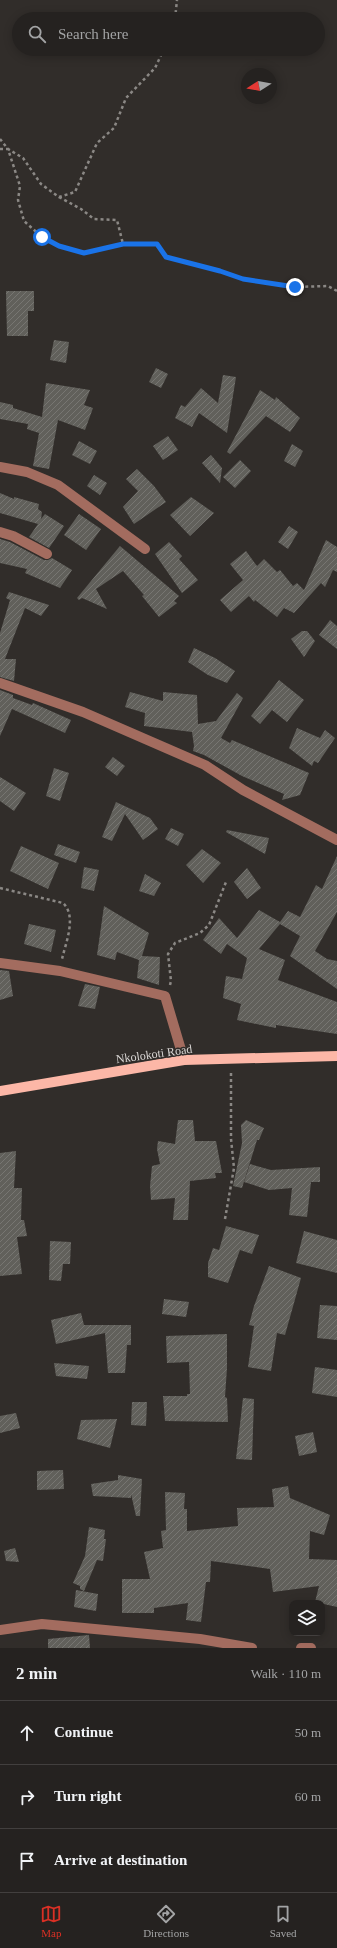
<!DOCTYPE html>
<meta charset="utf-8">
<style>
:root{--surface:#252220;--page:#2d2a29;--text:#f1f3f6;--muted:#a3a4a5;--line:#423f3e;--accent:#d93025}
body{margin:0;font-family:Georgia,serif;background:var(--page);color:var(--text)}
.controls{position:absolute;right:12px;bottom:12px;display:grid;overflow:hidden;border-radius:8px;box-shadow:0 2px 10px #0003}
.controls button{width:36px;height:36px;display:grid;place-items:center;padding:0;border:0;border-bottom:1px solid var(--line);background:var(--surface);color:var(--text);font:20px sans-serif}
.compass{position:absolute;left:241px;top:68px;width:36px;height:36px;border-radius:50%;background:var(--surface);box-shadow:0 2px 10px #0003;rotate:259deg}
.stop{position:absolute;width:12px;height:12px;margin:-9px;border:3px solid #1a73e8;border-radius:50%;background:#fff}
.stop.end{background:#1a73e8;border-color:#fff;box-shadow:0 1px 4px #0008}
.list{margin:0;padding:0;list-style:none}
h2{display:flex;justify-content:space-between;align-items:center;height:52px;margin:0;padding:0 16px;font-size:17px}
h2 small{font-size:13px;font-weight:400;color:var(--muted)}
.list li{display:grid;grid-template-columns:26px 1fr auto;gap:12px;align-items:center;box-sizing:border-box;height:64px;padding:0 16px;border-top:1px solid var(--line)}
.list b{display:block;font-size:15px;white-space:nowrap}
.list em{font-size:13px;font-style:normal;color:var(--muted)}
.icon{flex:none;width:22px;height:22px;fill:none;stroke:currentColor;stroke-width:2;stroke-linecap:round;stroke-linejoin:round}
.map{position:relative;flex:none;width:337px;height:1648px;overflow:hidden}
.search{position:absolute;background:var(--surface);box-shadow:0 2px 10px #0003;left:12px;right:12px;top:12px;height:44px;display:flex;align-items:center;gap:10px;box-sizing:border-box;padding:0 14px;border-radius:22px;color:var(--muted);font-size:15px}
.sheet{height:244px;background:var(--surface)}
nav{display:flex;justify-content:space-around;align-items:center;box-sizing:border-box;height:56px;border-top:1px solid var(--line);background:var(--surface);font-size:11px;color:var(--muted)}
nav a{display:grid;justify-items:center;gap:2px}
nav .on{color:var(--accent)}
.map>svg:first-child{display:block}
.building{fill:url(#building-hatch)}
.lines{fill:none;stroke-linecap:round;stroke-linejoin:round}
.path{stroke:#8b8885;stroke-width:2.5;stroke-dasharray:3 3;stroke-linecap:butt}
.minor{stroke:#a36c5f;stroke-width:10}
.major{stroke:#fcb7a7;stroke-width:10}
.route{stroke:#1a73e8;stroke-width:5}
.labels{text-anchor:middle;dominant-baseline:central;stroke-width:3;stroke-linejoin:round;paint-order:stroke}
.street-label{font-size:12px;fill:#d8d5d3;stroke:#312d2a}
</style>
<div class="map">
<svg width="337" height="1648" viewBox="0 0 337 1648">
<defs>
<pattern id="building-hatch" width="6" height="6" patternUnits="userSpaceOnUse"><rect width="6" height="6" fill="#61605b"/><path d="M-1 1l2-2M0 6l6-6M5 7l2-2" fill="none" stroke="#777672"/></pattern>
</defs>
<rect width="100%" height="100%" fill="#312d2a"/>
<!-- building -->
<g class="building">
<path d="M6,291h28v20h-6v25h-21z"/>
<path d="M54,340l15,2 -3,21 -16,-3z"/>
<path d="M156,368l12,6 -7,14 -12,-6z"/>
<path d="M223,375l13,2 -9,56 -28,-20 -7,14 -17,-9 6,-13 4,2 16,-19 17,15z"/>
<path d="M46,383l44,7 -6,15 9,3 -8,22 -27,-10 -9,49 -16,-3 6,-33 -12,-4 1,-5 -28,-5v-17l13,3v3l29,9z"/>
<path d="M260,390l15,10 1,-3 24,21 -10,14 -24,-16 -36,38 -3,-2z"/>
<path d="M168,436l10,14 -15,10 -10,-14z"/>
<path d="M79,441l18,10 -7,13 -18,-9z"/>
<path d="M292,444l11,7 -8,16 -11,-6z"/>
<path d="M211,455l11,13 -2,15 -18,-20z"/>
<path d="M240,460l11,11 -16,17 -12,-11z"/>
<path d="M137,469l17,17 12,16 -32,22 -11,-17 15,-16 -12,-12z"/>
<path d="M94,475l13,8 -7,12 -13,-9z"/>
<path d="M0,493l14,6v-2l25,7 -1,5 4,3 -1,7 4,-5 19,12 -15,22 -20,-11 9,-13 -38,-11z"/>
<path d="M191,497l23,16 -24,23 -20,-21z"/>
<path d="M79,514l22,15 -15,21 -22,-15z"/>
<path d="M289,526l9,6 -10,17 -10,-7z"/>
<path d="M0,539l10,3 34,18h4l4,-2 20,12 -12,18 -35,-15 2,-4 -27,-6z"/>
<path d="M326,540l11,7v25l-4,-2 -8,17 -4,-4 -27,30 -10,-5 -7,9 -22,-17 -1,2 -5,-6 -18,16 -11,-12 23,-20 -13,-16 16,-13 11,15 7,-7 13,13 3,-2 13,16 4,-3 7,7z"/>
<path d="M169,542l13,14 -3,3 19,21 -16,13 -27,-39z"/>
<path d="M120,546l59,50 -5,5 3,2 -18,14 -17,-21 2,-1 -21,-24 -27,18 11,20 -25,-11 -3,2 -2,-2z"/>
<path d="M9,592l40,13 -8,11 -16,-8 -20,51h11l-2,22 -14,-4v-44l10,-33 -4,-2z"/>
<path d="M330,620l7,6v23l-18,-14z"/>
<path d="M302,631h5l8,10 -11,16 -13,-18z"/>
<path d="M194,648l21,10 20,13 -8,12 -19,-8 -20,-13z"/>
<path d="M279,680l25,20 -17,22 -15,-12 -12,14 -9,-8z"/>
<path d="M0,690l13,5v3l19,7 1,-2 38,17 -6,13 -53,-24 -12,27z"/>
<path d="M130,692l33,9v-9l34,3 1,29 18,-3 21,-28 6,5 -22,40 9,5 2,-3 77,33 -9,22 -18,5 2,-6 -42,-18 -38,-21 -11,-4 1,-5 -2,-14 -48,-6 1,-13 -20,-6z"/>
<path d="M297,728l23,10 5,-8 10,8 -17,25 -4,-2 -2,5 -23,-18z"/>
<path d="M113,757l12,9 -8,10 -12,-9z"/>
<path d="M54,768l15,5 -9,28 -14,-5z"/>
<path d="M0,777l26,16 -12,18 -14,-10z"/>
<path d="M116,802l34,16 8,11 -15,11 -18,-26 -13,27 -10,-4z"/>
<path d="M171,828l13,6 -6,12 -13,-7z"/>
<path d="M227,830l42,8 -4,16 -39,-22z"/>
<path d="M58,844l22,8 -4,11 -22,-8z"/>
<path d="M21,846l38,17 -11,26 -38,-18z"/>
<path d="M202,849l19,14 -18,20 -17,-18z"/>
<path d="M337,856v56l-22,39 12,8 10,2v28l-47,-33 10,-20 -20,-12 -21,25 26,11 -7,20 59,22v32l-61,-9v3l-39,-8 4,-16 -18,-6 3,-22 16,3 5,-21 -20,-14 -6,10 -18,-14 16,-22 18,20 22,-28 21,12 8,-11 12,6 16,-32 6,4z"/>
<path d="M84,867l15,3 -5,21 -13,-3z"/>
<path d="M247,868l14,20 -14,11 -13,-17z"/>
<path d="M145,874l16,9 -7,13 -15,-5z"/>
<path d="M104,906l45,27 -7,23 18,1 -1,28 -22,-7 2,-18 -22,-8 -2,8 -18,-5z"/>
<path d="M29,924l27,6 -5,22 -27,-8z"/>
<path d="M0,970l9,1 4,25 -13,4z"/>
<path d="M85,984l15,3 -5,22 -17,-3z"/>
<path d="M178,1120h15l2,21h21l6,32h-7l1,5 -26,3 -2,39h-15l2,-22 -24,2 -1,-14 2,-20 8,-2 -3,-15 1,-8 17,3z"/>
<path d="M246,1120l18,8 -5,12h-2l-15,48 -9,-2 9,-43 -1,-18z"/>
<path d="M16,1151l-2,37h8l-1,32h3l3,16 -10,1 5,37 -22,2v-123z"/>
<path d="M250,1164l21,6 49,-3v15h-9l-4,35 -18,-2 3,-27 -23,2 -25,-8z"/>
<path d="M226,1226l33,9 -7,19 -12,-4 -12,33 -20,-6v-14l5,-15 6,2z"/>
<path d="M304,1231l33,9v33l-41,-10z"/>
<path d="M50,1241l21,1 -1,22h-7l-2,17 -12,-1z"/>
<path d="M269,1266l32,12 -16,57 -8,-2 -6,38 -23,-4 6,-41 -5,-1 5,-19z"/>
<path d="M164,1299l25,3 -3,15 -24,-3z"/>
<path d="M320,1305l17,1v34l-20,-2z"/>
<path d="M81,1313l3,12h47v20h-4l-2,28h-17l-3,-40 -49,11 -5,-24z"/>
<path d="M227,1334v34l-2,29 2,1 1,24 -63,-1 -2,-25h24v-2h3l-1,-32 -22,1 -1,-27z"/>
<path d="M54,1363l35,3 -2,13 -31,-3z"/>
<path d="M315,1367l22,3v27l-25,-4z"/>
<path d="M243,1398l11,1 -2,61 -16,-1z"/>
<path d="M132,1402h15l-1,24 -15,-1z"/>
<path d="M16,1413l4,15 -20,5v-17z"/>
<path d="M117,1419l-7,29 -33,-9 4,-19z"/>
<path d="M313,1432l4,20 -18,4 -4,-20z"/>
<path d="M63,1470l1,19 -27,1v-19z"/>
<path d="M118,1475l24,4 -2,37h-4l-5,-22v4l-38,-2 -2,-12 27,-4z"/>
<path d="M288,1486l2,12 40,17 -6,20 -14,-4 -1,28 28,1v47l-22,-5 4,-16 -46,6 -3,-23 -59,-8 -1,21h-4l-5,40 -15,-2 2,-17 -34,5v5h-32v-34h28l-6,-27 19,-4 -2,-17 5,-1 -1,-38 20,1 -1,16h3v22l51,-5 -1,-18 37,-1 -2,-18z"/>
<path d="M89,1527l16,3 -1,9h2l-3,22 -6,-1 -13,31 -4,-2v-3l-7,-3 12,-27z"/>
<path d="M15,1548l4,14 -13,-1 -2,-10z"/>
<path d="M76,1590l22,4 -2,17 -22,-4z"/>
<path d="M89,1635l1,13h-42v-9z"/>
</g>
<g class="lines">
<!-- path -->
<g class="path">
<path d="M175,19l2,-19"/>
<path d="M0,139l8,10 15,9 18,26 18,13 16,-5 22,-49 17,-15 12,-30 29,-30 9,-19"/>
<path d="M0,149h8l12,37 -2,14 6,21 18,16 17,9 25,7 39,-9"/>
<path d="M59,197l22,12 13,10 23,1 6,24h34l9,13 54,14 23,8 52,8 33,-1 9,5"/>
<path d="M0,888l63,15c14,13 3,39 -1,56"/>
<path d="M170,985l1,-4 -3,-27 7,-11 25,-10 9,-8 17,-43"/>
<path d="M225,1219l9,-51 -3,-29v-69"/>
</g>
<!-- minor -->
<g class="minor">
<path d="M0,467l27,5 31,13 87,64"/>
<path d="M0,532l13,4 34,18"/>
<path d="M0,683l83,29 122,53 38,25 94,50"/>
<path d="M0,963l60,8 105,25 19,64"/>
<path d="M0,1630l42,-6 158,15 52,9"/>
<path d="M301,1648h10"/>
</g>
<!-- major -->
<path class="major" d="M0,1091l184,-31 153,-4"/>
</g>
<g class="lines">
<!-- route -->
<path class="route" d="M42,237l17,9 25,7 39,-9h34l9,13 54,14 23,8 52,8"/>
</g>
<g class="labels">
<!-- street labels -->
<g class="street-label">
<text transform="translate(154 1054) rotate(-8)">Nkolokoti Road</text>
</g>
</g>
</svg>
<div class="controls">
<button><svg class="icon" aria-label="layers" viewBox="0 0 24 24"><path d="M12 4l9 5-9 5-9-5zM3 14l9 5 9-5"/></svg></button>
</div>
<svg class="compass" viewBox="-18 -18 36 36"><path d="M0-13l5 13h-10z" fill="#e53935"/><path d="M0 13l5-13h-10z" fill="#a3a4a5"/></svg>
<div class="stop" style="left:42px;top:237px"></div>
<div class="stop end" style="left:295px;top:287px"></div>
<div class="search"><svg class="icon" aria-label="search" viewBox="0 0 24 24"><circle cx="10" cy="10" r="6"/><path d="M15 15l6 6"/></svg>Search here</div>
</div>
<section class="sheet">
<h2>2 min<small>Walk · 110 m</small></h2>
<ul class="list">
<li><svg class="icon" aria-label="ahead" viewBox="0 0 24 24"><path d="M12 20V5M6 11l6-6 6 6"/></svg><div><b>Continue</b></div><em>50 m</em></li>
<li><svg class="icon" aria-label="right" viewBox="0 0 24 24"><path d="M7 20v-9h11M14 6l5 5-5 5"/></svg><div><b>Turn right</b></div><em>60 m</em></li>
<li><svg class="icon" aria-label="arrive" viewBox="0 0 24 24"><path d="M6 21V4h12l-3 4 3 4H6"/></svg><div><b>Arrive at destination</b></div></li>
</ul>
</section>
<nav>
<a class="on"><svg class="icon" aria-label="map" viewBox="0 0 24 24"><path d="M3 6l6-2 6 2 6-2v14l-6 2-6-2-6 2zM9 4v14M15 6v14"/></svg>Map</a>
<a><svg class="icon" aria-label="directions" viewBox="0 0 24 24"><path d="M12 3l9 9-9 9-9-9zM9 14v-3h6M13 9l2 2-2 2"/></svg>Directions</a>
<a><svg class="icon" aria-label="saved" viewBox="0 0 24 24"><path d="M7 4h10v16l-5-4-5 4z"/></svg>Saved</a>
</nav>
